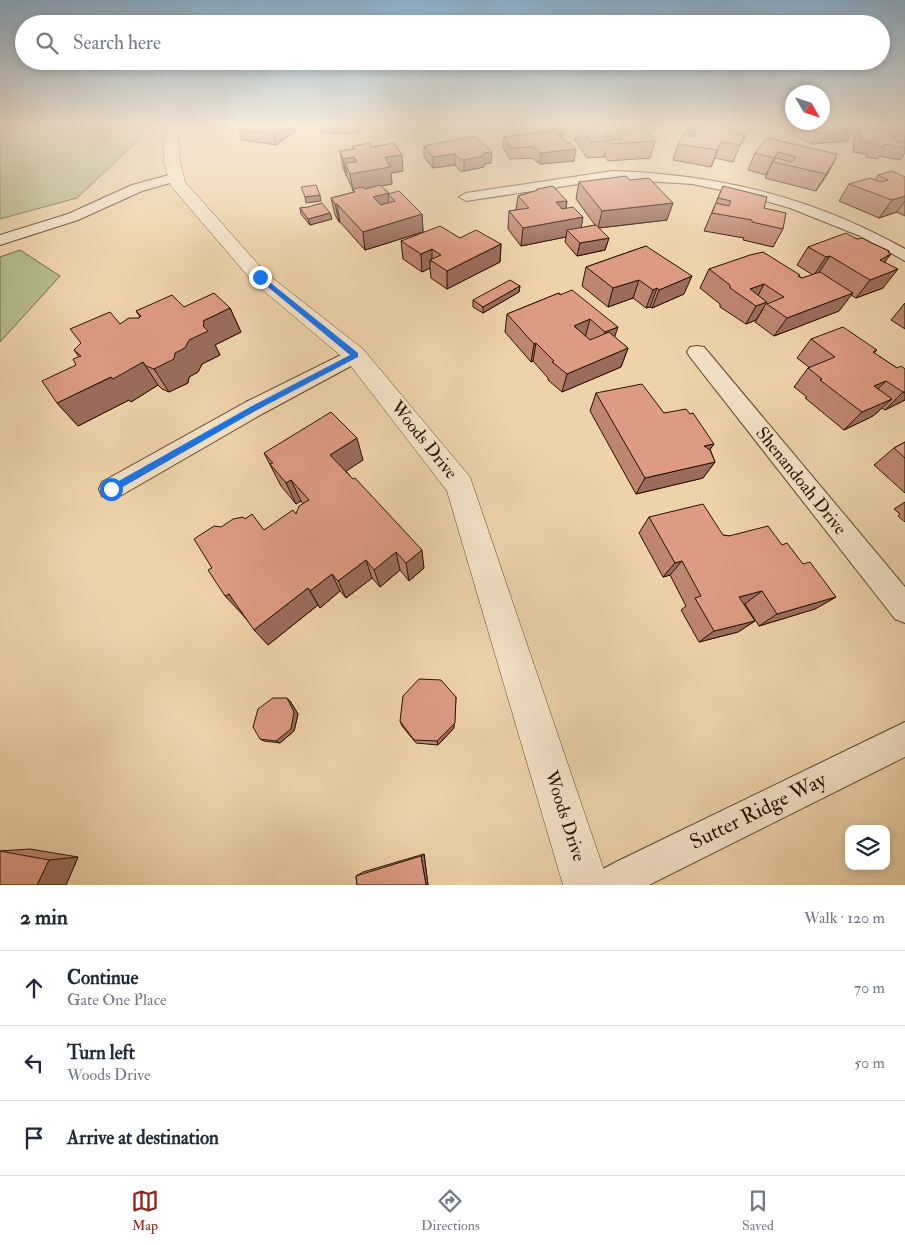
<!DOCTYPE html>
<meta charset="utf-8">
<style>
:root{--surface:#fff;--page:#f6f6f7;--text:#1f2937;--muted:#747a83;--line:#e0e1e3;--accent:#8f2418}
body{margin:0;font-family:"IM FELL Double Pica",serif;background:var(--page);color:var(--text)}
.controls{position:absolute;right:15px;bottom:15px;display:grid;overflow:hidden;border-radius:10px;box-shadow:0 2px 8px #0003}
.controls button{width:45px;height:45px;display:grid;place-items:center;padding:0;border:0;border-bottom:1px solid var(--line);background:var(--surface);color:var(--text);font:25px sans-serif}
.compass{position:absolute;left:785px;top:85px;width:45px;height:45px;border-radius:50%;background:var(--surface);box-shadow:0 2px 8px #0003;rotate:129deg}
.stop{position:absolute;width:15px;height:15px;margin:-11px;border:4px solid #1a73e8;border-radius:50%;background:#fff}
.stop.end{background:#1a73e8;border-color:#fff;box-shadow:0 1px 5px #0008}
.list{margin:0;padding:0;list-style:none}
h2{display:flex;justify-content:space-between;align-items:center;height:65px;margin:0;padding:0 20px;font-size:21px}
h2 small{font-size:16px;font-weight:400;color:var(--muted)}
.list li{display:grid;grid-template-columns:32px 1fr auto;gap:15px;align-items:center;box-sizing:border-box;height:75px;padding:0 20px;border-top:1px solid var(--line)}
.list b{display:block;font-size:19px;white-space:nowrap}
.list p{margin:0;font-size:16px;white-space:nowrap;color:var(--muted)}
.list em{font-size:16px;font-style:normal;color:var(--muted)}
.icon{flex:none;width:28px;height:28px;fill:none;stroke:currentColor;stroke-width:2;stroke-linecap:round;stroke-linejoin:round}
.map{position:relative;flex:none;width:905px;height:885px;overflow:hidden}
.search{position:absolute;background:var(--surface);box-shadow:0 2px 8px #0003;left:15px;right:15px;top:15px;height:55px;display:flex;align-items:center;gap:12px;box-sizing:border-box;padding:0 18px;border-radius:28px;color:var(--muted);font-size:19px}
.sheet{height:290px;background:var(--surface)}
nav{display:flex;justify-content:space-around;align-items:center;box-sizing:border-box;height:70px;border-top:1px solid var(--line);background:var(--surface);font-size:14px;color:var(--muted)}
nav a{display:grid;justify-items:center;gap:2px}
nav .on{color:var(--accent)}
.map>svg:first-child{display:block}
.green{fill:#b5bd8b;stroke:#6e6846}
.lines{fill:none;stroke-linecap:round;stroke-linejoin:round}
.minor-casing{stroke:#5a432b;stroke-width:2}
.tertiary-casing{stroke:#5a432b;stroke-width:1}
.minor{fill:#f4e2c8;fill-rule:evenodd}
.tertiary{fill:#f4e2c8;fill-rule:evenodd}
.wall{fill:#be8571;stroke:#281301}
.shaded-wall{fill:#9b6c5c;stroke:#281301}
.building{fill:#dd9b83;stroke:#281301}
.route{fill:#1a73e8}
.labels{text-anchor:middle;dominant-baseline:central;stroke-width:4.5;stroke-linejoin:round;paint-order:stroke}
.street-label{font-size:18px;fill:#281301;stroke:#f4e2c8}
.near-street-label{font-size:21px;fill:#281301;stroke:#f4e2c8}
</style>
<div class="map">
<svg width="905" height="885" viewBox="0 0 905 885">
<rect width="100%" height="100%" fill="#eed2aa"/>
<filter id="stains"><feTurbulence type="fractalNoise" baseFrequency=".004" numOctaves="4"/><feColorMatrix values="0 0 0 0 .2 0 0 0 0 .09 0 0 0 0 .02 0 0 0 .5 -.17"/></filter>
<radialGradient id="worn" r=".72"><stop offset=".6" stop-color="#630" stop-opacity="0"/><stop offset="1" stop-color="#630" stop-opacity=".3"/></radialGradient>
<!-- green -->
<g class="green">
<path d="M0,126h150l-18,20 -55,52 -77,21z"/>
<path d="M20,250l40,26 -60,66v-85z"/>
</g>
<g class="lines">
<defs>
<g id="minor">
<path d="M612,171c105,3 201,26 293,78v12l-45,-25 -70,-28 -45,-13 -53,-11 -80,-5 -146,22 -7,-4 7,-4z"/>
<path d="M176,173l5,1 1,3 -1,3 -39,11 -64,29 -78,25v-10l68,-21 64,-29z"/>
<path d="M697,346l7,1 201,240v36l-10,-4 -205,-262 -3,-5 3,-5z"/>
<path d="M355,348l7,2 3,5 -3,5 -100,54 -142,82 -9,3 -9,-3 -3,-7 3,-7 144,-80z"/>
<path d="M905,722v35l-256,128h-55l5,-14 17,-9z"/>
</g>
<path id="tertiary" d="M170,126h14l-6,11 2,25 5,20 81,91 97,76 107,128 139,408h-46l-116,-394 -100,-130 -95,-80 -81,-95 -7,-24v-25z"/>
</defs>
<!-- minor casing -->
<use href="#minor" class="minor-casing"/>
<!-- tertiary casing -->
<use href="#tertiary" class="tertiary-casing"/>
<!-- minor -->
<use href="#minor" class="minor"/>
<!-- tertiary -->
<use href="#tertiary" class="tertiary"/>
</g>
<!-- wall -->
<g class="wall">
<path d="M319,126h42l-3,8 -37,-1z"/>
<path d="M578,126h63l14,15 -5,17 -42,3 -4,-5 2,-5 -2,6 -17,1 -12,-18z"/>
<path d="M787,126h59l8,4 -7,11 -36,3 -26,-14z"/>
<path d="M904,126h1v27l-5,7 -21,-4 -1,3 -12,-2v-3l-13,-2 1,-14 6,-11 37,7 -3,5 7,-10h1z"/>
<path d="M239,129l57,2 -20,14 -34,-5z"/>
<path d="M557,130l6,7 -1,1 12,23 -34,3 -8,-6 -22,1 -7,-11 1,-11z"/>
<path d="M685,132h42l19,2 -3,9h-2l-8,19 -18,-4 -4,9 -38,-7 5,-16 6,-9z"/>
<path d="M767,138l69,20 -20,33 -51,-13 3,-6 -2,3 -18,-5 7,-17z"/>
<path d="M353,146l18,1 32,24 -12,2 1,11 -11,2 8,8 33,20 1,18 -58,18 -25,-28h-1l-4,-7 -4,-17 23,-6 -11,-24 -3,-17 13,-2z"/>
<path d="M424,146l67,17 -7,1v3l-20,4h-4l-5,-6 -22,3 -9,-11z"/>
<path d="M878,175l27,2v39l-8,-4 -18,6 -40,-17 10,-17 26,-4z"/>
<path d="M579,182l88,38 -68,8 10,10 -4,12 -28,6 -12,-14 1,-5 -45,9 -13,-17 1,-18 7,-1 2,-14 19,-5v-2l30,12 -1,7 15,20 14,-3 -19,-26z"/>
<path d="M723,186l41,22 19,21 -10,18 -30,-7 1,-2 -40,-7z"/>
<path d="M300,208l30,5 2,6 -22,6 -9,-11z"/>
<path d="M460,238l41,6 -1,18 -53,27 -16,-11 -1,-10 -8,4 -19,-13 -2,-18z"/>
<path d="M857,239l32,12 -4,11 -2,26 -27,10 -5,-3 -12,16 -65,25 -19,-14 8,-13 -7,11 -10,4 -26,-17v-3l-20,-16 9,-19 90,7 3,2 11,-3 -16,-10 11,-18z"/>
<path d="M646,246l38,48 -32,14 -2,-1 -4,1 -13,-10 -25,9 -26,-21 4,-19z"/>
<path d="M520,286l-1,6 -36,21 -10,-6v-7z"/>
<path d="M559,293l55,44 14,11 -7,19 -59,25 -14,-12v-2l-15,-17 -2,1 -26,-30 2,-18z"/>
<path d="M905,303v26l-14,-9z"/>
<path d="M184,307l46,1 11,24 -26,13 5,10 -18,9 -4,8 -9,5 -1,6 -19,9 -7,-3 -4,-4 -27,17 -2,-2 -51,26 -21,-23 19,-38 3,-8 -5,-7 46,-26 19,-6 1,-1 -4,-6z"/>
<path d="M811,339l66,11 -3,3 23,15 8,32 -20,10 -3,-2 -9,8 -29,14 -39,-32 2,-1 -13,-10 14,-19h2l-13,-10z"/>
<path d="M596,393l68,20 50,31 -4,5 5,13 -12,16 -67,16 -46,-83z"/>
<path d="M905,442v51l-31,-28 20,-17z"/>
<path d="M264,453l99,7 -17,11 78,97 -15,13 -9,-11 -20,17 -8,-9 -26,20 -6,-7 -20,17 -2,-3 -50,40 -27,-32 23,-83 32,-16 7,-10 -2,-3 -5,3 -15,-18z"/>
<path d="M905,502v20l-7,-6 2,-2 -6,-5z"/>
<path d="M649,517l74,18 59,10 54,52 -21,12 -56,17 -14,-22h-1l11,17 -17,11 -39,10 -18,-32 5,-4 -16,-31 -7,2 -24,-44z"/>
<path d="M290,701l8,13 -4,17 -14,12 -16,-2 -4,-2z"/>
<path d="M400,721l54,7 -16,17 -22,-2 -14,-17z"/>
<path d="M30,849l48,8 -12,28h-66v-34z"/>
<path d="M424,854l4,31h-71l-1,-9 7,-4z"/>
</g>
<!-- shaded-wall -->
<g class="shaded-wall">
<path d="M286,126h9l1,5 -20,14 -3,-11z"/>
<path d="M357,126h4l-3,8z"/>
<path d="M371,126h36l-36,3z"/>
<path d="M854,130l-7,11 -36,3 6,-11z"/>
<path d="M564,132l-1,5 -4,2 1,-5z"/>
<path d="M721,142l-6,16 -4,9 6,-17z"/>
<path d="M576,149l-2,12 -34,3 1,-11z"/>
<path d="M492,152l-1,11 -7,1v3l-20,4v-11l20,-7z"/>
<path d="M778,152l-5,10 -7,13 8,-17z"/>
<path d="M455,154v11l-22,3v-11z"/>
<path d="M402,155l1,16 -12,2 1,11 -37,7 -2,-2v2l-3,-17 -5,-11 2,12 -1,1 -3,-17 11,-2 2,16 29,-16z"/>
<path d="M836,158l-9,17 -11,16 10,-17z"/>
<path d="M389,193v2l-1,-1 1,16 -14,4 -2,-17z"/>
<path d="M320,195l1,6 -15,2 -1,-6z"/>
<path d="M905,196v5l-8,11 -18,6 13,-18z"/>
<path d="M567,201l-3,17 -8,-16z"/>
<path d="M673,203l-6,17 -69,8 4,-17z"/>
<path d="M335,204h2l3,18h-1z"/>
<path d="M330,213l2,6 -22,6 -2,-6z"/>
<path d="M422,214l1,18 -58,18 -2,-18z"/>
<path d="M583,217l-3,18 -13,-5 -1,7 -45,9 2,-18z"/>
<path d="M609,238l-4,12 -28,6 3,-13z"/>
<path d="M501,244l-1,18 -53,27v-18z"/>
<path d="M432,249v13l-2,-2v8l-8,4 -1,-18z"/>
<path d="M889,251l-4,7 2,-2 4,-2 -14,18 3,-12z"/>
<path d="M830,256l-12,18 -4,1 12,-18z"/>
<path d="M898,269l-15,19 -27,10 14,-18z"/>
<path d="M692,276l-8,18 -32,14 7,-18z"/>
<path d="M639,280l-6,18 -25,9 5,-19z"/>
<path d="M764,284l-10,19 -4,-14z"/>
<path d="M520,286l-1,6 -36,21v-6z"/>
<path d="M657,288l-7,19 -4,1 7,-18z"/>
<path d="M853,293l-14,18 -65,25 13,-18z"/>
<path d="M767,302l-11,18 -10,4 10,-18z"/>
<path d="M230,308l11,24 -26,13 5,10 -18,9 -4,8 -9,5 -1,6 -19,9 -15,-23 35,-29 14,-14v-5z"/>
<path d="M590,319l-5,19 -11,-12z"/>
<path d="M618,327l-6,18 -13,5 6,-18z"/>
<path d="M536,343l-3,18 -2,1 3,-18z"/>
<path d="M628,348l-7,19 -59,25 5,-18z"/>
<path d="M143,362l15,23 -27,17 -2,-2 -51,26 -21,-23z"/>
<path d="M886,381l-18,18 6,-13z"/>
<path d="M903,392h2v8l-20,10z"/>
<path d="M892,399l-19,17 -29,14 18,-18z"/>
<path d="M357,438l6,22 -26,17 -7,-22z"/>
<path d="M714,444l-12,17 2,-15z"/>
<path d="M715,462l-12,16 -67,16 9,-16z"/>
<path d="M291,480l10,21 -5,3 -10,-21z"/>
<path d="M422,550l2,18 -15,13 -3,-18z"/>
<path d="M396,552l4,18 -20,17 -6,-17z"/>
<path d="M366,560l6,18 -26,20 -8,-17z"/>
<path d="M682,561l-12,14 -7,2 12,-14z"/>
<path d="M332,574l8,17 -20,17 -10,-17z"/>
<path d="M308,588l10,17 -50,40 -14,-15z"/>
<path d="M762,591l-17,13 -22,6 16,-13z"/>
<path d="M229,594l16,16 -4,3 -16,-17z"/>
<path d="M836,597l-21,12 -56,17 18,-12z"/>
<path d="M755,621l-17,11 -39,10 15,-11z"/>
<path d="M456,697l-2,31 -16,17 -1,-4z"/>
<path d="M287,698l3,3 8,13 -4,17 -14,12 -4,-2z"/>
<path d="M424,854l4,31h-2l-5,-29z"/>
<path d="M78,857l-12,28h-29l12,-25z"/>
</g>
<!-- building -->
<g class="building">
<path d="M243,126h43l-13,8 -34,-5z"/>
<path d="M579,126h62l14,15 -44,3 -3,-4 14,-1 -4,-5 -15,1 4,6 -16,1z"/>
<path d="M690,126l14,2 2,-2h8l15,2 -2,4 17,3 -4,10 -19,-3 -4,8 -39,-6 5,-9 11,2 2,-3 -11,-2z"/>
<path d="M803,126h43l8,4 -37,3z"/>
<path d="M860,127l37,3v4l-8,-1 1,3 4,1v3l5,2 6,1v5l-21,-4 1,3 -12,-2v-2l-13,-2z"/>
<path d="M731,129l15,5 -1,3h-2l1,-2 -15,-2z"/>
<path d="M557,130l7,2 -4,2 -3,-1 -2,-2z"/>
<path d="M555,131l11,12h4l6,6 -35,4 -8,-6 -22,1 -7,-11z"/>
<path d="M475,136l17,16 -8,1v3l-20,4h-4l-5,-6 -22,3 -9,-11z"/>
<path d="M767,138l70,16 -2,4h1l-10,16 -53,-12 3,-4 16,4 4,-5 -18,-5 -4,6 -19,-5z"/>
<path d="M370,143l1,4 23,-4 8,12 -17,2 5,10 -40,7 -5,-11 12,-1 -3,-5 -11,2 -3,-8 15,-2 -2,-3z"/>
<path d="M892,171l13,6v19l-13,4 -43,-16 21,-6 10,4 8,-2 -10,-5z"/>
<path d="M626,176l4,4 19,-2 24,25 -71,8 -23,-29z"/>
<path d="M316,185l4,10 -15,2 -4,-10z"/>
<path d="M380,185l9,8 -16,4 8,8 14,-4 -7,-7 11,-3 23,23 -59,18 -26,-28h-2l-4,-6 24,-6 -2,-3 10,-2 2,2z"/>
<path d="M553,186l14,15 -11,1 6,7 11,-2 10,10 -60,11 -14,-17 20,-3 -11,-12 20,-6 -1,-1z"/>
<path d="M723,186l44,11 -3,11 22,5 -3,16 -31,-7v-2l-40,-7 4,-10 13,3 2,-5 -13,-3z"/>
<path d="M322,203l8,10 -22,6 -8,-11 8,-1z"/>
<path d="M596,225l13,13 -29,5 -13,-13z"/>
<path d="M440,226l20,12 16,-8 25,14 -54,27 -17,-11 11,-5 -9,-6 -11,5 -20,-13z"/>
<path d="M846,233l11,6 5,-1 10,5 17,8 -1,1 3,2 -4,2h1l-8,4 18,9 -28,11 -40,-24 -4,1 -18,-10z"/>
<path d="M646,246l46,30 -33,14 -2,-2 -4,2 -14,-10 -26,8 -27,-21z"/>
<path d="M763,252l37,23 -2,1 4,2 18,-6 33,21 -66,25 -20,-14 17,-7 -20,-13 -14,5 17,13 -11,4 -26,-18v-3l-21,-16 41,-14z"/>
<path d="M510,280l10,6 -37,21 -10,-7z"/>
<path d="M572,290l46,37 -13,5 -15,-13 -16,7 16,14 19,-8 19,16 -61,26 -15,-12 2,-1 -18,-18 -2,1 -27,-30 52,-21 1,2z"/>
<path d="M214,293l16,15 -27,13 1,2 -1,3 5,5 -19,9 -4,8 -10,5 -1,6 -20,10 -8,-3 -3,-4 -30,17 -2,-2 -54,26 -15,-22 34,-16 -3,-6 8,-3 -7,-6 7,-7 -11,-14 40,-17 10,12 9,-6h10l2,-2 -5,-5 36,-16 12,12z"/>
<path d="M843,327l34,23 -4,2 24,16 4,-2 4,3v23h-2l-17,-11 -12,5 18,13 -30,13 -42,-32 2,-1 -14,-11 27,-11 -24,-18z"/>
<path d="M642,384l22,29 22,-4 4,5 3,-1 21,31 -10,2 6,4 5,12 -70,16 -49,-85z"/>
<path d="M331,412l26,26 -27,17 23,24 2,-1 67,72 -16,13 -10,-11 -22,18 -8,-10 -28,21 -6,-7 -22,17 -2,-3 -54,42 -25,-36 -4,2 -17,-26 4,-2 -18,-29 20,-13 7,1 12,-8 10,-2 2,2 7,-5 12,16 29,-20 3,4 3,-8 10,-6 -18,-20 -5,3 -16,-19 3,-1 -9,-10z"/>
<path d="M905,442v16l-11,-10z"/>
<path d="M703,504l20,31 6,1 39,-10 14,19 5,-2 16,21 7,-2 26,35 -59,17 -15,-23 -23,6 16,24 -41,10 -19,-33 6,-2 -19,-35 -7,2 -26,-46z"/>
<path d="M419,679l22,1 15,17 -1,26 -18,18 -23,-1 -14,-19 3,-25z"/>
<path d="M273,698h14l7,14 -3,17 -15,12 -16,-2 -7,-12 5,-18z"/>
<path d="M0,851l49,9 -12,25h-37z"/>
<path d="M421,856l5,29h-69l-1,-9z"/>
</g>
<!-- sky -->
<linearGradient id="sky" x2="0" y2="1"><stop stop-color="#8bb4d4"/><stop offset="0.5" stop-color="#f7ebd9"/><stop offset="1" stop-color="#f7ebd9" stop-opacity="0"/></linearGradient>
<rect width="905" height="250" fill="url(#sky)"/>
<!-- route -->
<path class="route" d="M257,276h5l96,77v4l-101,53 -143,82h-6v-5l144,-81 98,-51 -93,-77z"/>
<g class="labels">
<!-- street labels -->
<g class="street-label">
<text transform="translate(424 440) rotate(51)">Woods Drive</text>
<text transform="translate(801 481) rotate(51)">Shenandoah Drive</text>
<text transform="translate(565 816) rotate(72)">Woods Drive</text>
</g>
<!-- near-street labels -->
<g class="near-street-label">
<text transform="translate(758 811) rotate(-26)">Sutter Ridge Way</text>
</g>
</g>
<rect width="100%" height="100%" filter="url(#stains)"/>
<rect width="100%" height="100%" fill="url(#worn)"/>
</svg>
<div class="controls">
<button><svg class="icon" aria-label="layers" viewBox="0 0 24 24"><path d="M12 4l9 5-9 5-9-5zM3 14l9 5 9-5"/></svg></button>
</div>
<svg class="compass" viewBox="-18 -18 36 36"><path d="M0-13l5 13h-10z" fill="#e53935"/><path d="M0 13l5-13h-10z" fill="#747a83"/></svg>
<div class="stop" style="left:111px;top:489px"></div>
<div class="stop end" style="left:260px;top:277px"></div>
<div class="search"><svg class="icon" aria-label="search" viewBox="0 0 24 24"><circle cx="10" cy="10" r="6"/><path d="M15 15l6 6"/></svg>Search here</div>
</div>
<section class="sheet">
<h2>2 min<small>Walk · 120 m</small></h2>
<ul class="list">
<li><svg class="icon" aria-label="ahead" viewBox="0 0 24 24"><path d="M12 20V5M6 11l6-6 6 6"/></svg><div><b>Continue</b><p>Gate One Place</p></div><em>70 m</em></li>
<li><svg class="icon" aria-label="left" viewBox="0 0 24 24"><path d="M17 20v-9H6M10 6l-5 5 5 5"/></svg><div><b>Turn left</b><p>Woods Drive</p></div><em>50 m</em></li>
<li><svg class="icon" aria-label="arrive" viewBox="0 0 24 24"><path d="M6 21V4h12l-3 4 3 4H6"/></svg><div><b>Arrive at destination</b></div></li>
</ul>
</section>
<nav>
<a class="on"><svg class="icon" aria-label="map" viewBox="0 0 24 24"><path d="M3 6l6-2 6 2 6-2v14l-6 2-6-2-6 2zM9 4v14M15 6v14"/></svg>Map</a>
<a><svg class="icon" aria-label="directions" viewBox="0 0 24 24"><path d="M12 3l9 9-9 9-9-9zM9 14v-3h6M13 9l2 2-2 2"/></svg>Directions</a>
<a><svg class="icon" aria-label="saved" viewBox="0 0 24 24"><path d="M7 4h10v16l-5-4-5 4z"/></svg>Saved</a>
</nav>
